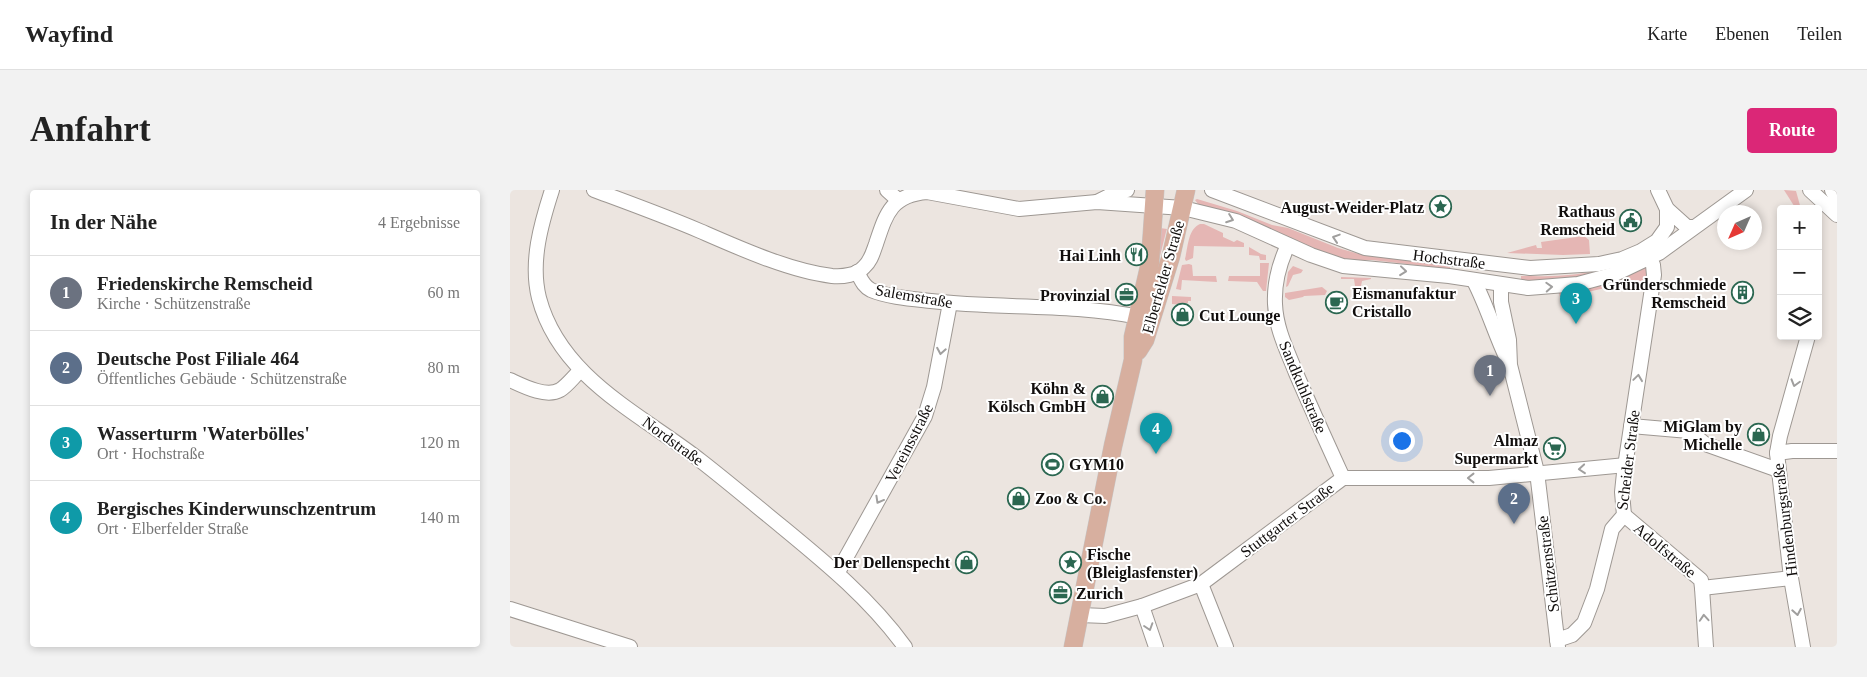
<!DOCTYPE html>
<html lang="de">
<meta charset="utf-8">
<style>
:root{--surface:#fff;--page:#f2f2f2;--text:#222;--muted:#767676;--line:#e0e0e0;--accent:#db2777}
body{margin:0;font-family:Georgia,serif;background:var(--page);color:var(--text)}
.controls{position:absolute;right:15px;top:15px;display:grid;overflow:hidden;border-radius:5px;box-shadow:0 2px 8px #0003}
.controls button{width:45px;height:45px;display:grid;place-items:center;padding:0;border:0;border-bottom:1px solid var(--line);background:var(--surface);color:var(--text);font:25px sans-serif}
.compass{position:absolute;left:1207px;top:15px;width:45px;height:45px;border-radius:50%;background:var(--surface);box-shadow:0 2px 8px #0003;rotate:225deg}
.you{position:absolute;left:891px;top:250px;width:18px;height:18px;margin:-12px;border:4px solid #fff;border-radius:50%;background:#1a73e8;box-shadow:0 0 0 8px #1a73e833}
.badge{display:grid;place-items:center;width:32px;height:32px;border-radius:50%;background:var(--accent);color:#fff;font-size:16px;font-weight:700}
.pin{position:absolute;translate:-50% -41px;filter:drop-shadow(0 1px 2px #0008)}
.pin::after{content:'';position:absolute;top:26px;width:18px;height:15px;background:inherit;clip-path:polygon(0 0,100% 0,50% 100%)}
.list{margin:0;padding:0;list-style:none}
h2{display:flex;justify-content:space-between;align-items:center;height:65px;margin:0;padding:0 20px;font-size:21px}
h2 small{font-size:16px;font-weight:400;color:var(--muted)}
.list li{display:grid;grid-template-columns:32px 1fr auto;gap:15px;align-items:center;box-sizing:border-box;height:75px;padding:0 20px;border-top:1px solid var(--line)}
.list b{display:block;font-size:19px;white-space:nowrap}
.list p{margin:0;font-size:16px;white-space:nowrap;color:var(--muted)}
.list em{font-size:16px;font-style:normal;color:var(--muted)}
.icon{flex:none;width:28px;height:28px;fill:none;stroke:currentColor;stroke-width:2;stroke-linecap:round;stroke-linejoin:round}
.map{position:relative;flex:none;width:1327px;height:457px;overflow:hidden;border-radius:5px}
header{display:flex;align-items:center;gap:30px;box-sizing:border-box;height:70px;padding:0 25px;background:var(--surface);border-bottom:1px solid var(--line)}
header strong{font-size:24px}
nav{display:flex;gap:28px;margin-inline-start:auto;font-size:18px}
.intro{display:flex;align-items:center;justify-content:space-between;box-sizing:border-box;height:120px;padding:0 30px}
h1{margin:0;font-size:35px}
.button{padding:12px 22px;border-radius:5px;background:var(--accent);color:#fff;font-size:18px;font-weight:700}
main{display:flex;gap:30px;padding:0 30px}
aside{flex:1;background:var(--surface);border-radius:5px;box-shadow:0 2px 8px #0003}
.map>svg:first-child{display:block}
.green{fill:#e5b6b4}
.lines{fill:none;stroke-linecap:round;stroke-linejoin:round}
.minor-casing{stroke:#9e9893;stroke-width:16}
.major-casing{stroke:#c6c5c5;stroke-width:19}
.minor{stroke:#fff;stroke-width:14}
.major{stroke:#d7af9f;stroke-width:18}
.oneway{stroke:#a09f9e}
.labels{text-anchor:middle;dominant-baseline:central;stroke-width:4;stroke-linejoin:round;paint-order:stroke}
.poi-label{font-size:16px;font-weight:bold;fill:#110e0d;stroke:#fff;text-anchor:end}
.street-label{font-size:16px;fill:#110e0d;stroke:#fff}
</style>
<header>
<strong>Wayfind</strong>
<nav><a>Karte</a><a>Ebenen</a><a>Teilen</a></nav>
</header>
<div class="intro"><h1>Anfahrt</h1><a class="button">Route</a></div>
<main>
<aside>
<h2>In der Nähe<small>4 Ergebnisse</small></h2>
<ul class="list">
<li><span class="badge" style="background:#6b7280">1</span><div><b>Friedenskirche Remscheid</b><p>Kirche · Schützenstraße</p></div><em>60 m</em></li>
<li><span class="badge" style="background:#5c6f8a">2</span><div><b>Deutsche Post Filiale 464</b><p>Öffentliches Gebäude · Schützenstraße</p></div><em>80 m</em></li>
<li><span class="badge" style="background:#0f9aa8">3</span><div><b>Wasserturm 'Waterbölles'</b><p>Ort · Hochstraße</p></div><em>120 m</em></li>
<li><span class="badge" style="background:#0f9aa8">4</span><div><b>Bergisches Kinderwunschzentrum</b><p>Ort · Elberfelder Straße</p></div><em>140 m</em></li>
</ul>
</aside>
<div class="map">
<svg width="1327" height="457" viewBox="0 0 1327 457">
<rect width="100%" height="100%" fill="#ece5e0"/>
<!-- green -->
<g class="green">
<path d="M1274,0l12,1 5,18h-5z"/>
<path d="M687,9l40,12 35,14 16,3 50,20 21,6 91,11v4l-78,-9h-28l-30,-10 -79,-36 -37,-10 -3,-4z"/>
<path d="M690,34h4l19,9v4l11,5 3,-2 7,3v4l-50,-1 -1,12 -7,3 -1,-2c3,-12 3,-30 15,-35z"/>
<path d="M650,38l7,1 -1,3 -8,32z"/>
<path d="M1161,43l2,4c-45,33 -96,47 -152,46v-7c45,1 81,-1 122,-22 10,-5 22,-11 28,-21z"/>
<path d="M1074,46l5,4 1,14 -27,1 -56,-2 29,-8 1,3h5l-1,-6z"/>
<path d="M739,57l12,7 5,1v5h-6l-1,-4 -10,-1z"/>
<path d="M750,73h9l-3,28h-3l-6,-9 -29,-1 1,-5h31z"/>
<path d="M679,74l3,1 1,11h23l1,6 -35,-2 -1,10 -5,-1 6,-24z"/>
<path d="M783,76l10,4 -2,3 -8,2 -5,11 -2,1 2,-15z"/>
<path d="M1138,76l3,10h-6l-2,7 -11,-1 -58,13 -14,2 -1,-4 47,-10z"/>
<path d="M831,87l30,1v1l-9,2 -1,5h-6l-1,-7h-13z"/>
<path d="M812,97l5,4 -2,4 -21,1 -1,1 -14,3 -4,-3v-4z"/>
<path d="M662,106l19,1v4h-3v2h-3v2l-13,-1z"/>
</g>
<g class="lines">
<defs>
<g id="minor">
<path d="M42,0c-11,34 -22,72 -13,108 21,80 102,116 162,163 27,21 53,43 80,65 45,37 89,73 124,121"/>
<path d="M84,0c35,13 71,26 106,41 39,17 90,40 132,45 11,1 25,-1 32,-9 7,-6 9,-15 12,-23 10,-30 15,-49 51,-52l92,17 78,-7 86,6 53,13 75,34 32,11 106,10 79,12 50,-4 37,-10 44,-21 87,-63"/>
<path d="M377,0l11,10"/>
<path d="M702,0l153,58 165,20 69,-4 23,-5 19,-8 16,-10 10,-14v-18"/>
<path d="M1148,0l9,19 20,18h6"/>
<path d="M1300,0l27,25"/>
<path d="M1322,0l5,10"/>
<path d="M587,12l16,-8 14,-4"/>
<path d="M778,55c-9,19 -14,38 -13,59 1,25 12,46 21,69 15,35 31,70 47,105"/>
<path d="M347,82c4,7 6,14 14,18 16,7 42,9 60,11 68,8 140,2 208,16"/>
<path d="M964,91c13,25 21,53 33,78"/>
<path d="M991,95v17l8,38 1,25 27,107 21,175"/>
<path d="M0,190c13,6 36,18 50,10 8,-5 14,-14 21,-20"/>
<path d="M1121,236l58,5 16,13 73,26"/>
<path d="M1267,263l15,-2h45"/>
<path d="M1114,325l77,65 1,8 89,-10"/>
<path d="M328,382l87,-156 9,-29 16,-84"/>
<path d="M691,394l25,63"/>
<path d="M1192,398l4,59"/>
<path d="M632,416l14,41"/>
<path d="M0,419l120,38"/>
<path d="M570,425l25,1 37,-10 59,-22 142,-106h146l137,-13"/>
<path d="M1047,450l15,-5 12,-12 13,-34 15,-60 12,-14 -2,-23 2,-19 30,-198 -1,-10 -4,-7"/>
<path d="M1293,457l-12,-69 -14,-125 3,-17 28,-100"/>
</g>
<g id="major">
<path d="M628,161l7,-11 26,-84 15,-66"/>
<path d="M563,457l40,-201 20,-86v-23l17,-74 5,-73"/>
</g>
</defs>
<!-- minor casing -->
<use href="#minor" class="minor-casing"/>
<!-- major casing -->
<use href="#major" class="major-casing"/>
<!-- minor -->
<use href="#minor" class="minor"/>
<!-- major -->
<use href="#major" class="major"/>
</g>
<!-- one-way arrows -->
<defs><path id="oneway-chevron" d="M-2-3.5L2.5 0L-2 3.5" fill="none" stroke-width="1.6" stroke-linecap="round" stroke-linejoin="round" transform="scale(1.25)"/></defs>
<g class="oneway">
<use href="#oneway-chevron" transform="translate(720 29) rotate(20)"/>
<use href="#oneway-chevron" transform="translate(826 48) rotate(-162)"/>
<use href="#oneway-chevron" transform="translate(893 81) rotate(6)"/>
<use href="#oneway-chevron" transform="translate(1039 97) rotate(-3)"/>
<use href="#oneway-chevron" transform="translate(431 161) rotate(100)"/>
<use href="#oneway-chevron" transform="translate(1128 188) rotate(-82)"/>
<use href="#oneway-chevron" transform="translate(1285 193) rotate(106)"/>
<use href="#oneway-chevron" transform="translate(1072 279) rotate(175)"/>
<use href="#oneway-chevron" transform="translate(961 288) rotate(-180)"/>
<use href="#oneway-chevron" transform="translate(369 310) rotate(119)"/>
<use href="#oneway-chevron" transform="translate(1287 422) rotate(80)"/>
<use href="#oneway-chevron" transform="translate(1194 428) rotate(-94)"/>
<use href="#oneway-chevron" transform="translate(639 437) rotate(72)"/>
</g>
<!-- icons -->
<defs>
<symbol id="sight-ring" viewBox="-11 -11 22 22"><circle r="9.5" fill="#fff" stroke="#2b6751" stroke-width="1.5"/><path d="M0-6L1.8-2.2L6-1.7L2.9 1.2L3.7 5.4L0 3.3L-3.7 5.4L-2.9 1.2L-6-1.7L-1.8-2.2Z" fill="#2b6751"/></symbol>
<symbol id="civic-ring" viewBox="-11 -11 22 22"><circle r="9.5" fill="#fff" stroke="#2b6751" stroke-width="1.5"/><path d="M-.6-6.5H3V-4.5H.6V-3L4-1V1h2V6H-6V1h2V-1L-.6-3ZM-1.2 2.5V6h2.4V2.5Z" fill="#2b6751"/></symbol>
<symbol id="restaurant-ring" viewBox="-11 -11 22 22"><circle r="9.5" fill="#fff" stroke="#2b6751" stroke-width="1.5"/><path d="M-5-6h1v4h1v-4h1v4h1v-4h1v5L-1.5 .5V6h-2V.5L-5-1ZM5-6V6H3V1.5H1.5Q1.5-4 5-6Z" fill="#2b6751"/></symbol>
<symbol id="building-ring" viewBox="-11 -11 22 22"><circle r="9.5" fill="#fff" stroke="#2b6751" stroke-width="1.5"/><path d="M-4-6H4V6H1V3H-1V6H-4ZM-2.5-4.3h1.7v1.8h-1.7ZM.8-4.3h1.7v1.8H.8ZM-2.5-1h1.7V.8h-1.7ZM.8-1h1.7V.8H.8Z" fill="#2b6751"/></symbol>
<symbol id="office-ring" viewBox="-11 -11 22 22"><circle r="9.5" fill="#fff" stroke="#2b6751" stroke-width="1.5"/><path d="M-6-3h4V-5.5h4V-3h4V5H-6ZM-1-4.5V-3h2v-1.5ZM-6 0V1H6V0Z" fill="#2b6751"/></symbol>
<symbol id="cafe-ring" viewBox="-11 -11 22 22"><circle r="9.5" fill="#fff" stroke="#2b6751" stroke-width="1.5"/><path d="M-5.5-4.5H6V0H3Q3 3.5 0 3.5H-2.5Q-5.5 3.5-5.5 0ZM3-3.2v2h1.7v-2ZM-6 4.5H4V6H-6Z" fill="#2b6751"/></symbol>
<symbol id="shop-ring" viewBox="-11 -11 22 22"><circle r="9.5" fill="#fff" stroke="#2b6751" stroke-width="1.5"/><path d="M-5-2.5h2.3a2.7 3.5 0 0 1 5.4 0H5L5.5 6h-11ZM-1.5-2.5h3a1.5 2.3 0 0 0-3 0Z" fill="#2b6751"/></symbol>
<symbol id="supermarket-ring" viewBox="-11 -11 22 22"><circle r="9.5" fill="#fff" stroke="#2b6751" stroke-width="1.5"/><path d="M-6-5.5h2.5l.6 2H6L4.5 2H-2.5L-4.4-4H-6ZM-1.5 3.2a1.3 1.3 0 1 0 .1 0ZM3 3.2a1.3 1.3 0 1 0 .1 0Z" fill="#2b6751"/></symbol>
<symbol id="stadium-ring" viewBox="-11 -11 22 22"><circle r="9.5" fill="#fff" stroke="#2b6751" stroke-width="1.5"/><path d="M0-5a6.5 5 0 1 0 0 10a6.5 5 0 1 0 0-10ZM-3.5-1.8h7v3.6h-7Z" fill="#2b6751"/></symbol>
</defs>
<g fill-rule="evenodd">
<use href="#sight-ring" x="918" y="4" width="25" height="25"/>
<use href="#civic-ring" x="1108" y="18" width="25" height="25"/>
<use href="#restaurant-ring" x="614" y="52" width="25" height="25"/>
<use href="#building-ring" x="1220" y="90" width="25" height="25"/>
<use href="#office-ring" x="604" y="92" width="25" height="25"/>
<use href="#cafe-ring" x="814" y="100" width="25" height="25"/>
<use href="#shop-ring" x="660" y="112" width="25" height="25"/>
<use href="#shop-ring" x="580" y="194" width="25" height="25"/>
<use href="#shop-ring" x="1236" y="232" width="25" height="25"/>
<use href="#supermarket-ring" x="1032" y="246" width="25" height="25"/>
<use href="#stadium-ring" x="530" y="262" width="25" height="25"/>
<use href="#shop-ring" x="496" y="296" width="25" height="25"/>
<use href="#shop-ring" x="444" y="360" width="25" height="25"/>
<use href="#sight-ring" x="548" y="360" width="25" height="25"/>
<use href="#office-ring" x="538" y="390" width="25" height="25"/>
</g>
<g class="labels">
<!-- poi labels -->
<g class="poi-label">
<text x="914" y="17">August-Weider-Platz</text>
<text x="1105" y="21">Rathaus<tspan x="1105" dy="18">Remscheid</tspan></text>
<text x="611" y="65">Hai Linh</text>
<text x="1216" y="94">Gründerschmiede<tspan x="1216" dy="18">Remscheid</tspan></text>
<text x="842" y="103" text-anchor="start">Eismanufaktur<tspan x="842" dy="18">Cristallo</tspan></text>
<text x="600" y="105">Provinzial</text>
<text x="689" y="125" text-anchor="start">Cut Lounge</text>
<text x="576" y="198">Köhn &amp;<tspan x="576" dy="18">Kölsch GmbH</tspan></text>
<text x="1232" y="236">MiGlam by<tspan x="1232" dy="18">Michelle</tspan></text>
<text x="1028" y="250">Almaz<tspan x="1028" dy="18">Supermarkt</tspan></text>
<text x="559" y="274" text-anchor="start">GYM10</text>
<text x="525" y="308" text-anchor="start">Zoo &amp; Co.</text>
<text x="577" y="364" text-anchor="start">Fische<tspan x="577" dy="18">(Bleiglasfenster)</tspan></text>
<text x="440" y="372">Der Dellenspecht</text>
<text x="566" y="403" text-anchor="start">Zurich</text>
</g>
<!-- street labels -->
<g class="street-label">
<text transform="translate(939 69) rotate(7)">Hochstraße</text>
<text transform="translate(653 87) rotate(-74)">Elberfelder Straße</text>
<text transform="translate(404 106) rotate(10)">Salemstraße</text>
<text transform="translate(793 197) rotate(67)">Sandkuhlstraße</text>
<text transform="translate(163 251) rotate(36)">Nordstraße</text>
<text transform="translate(399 253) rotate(-63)">Vereinsstraße</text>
<text transform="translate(1118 270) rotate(-83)">Scheider Straße</text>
<text transform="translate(777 330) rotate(-37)">Stuttgarter Straße</text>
<text transform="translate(1275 330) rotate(-97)">Hindenburgstraße</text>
<text transform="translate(1155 360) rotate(40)">Adolfstraße</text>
<text transform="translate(1038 374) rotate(-97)">Schützenstraße</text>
</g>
</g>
</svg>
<div class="controls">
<button>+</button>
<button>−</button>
<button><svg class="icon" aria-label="layers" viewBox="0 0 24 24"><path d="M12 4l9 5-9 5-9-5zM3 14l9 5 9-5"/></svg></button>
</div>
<svg class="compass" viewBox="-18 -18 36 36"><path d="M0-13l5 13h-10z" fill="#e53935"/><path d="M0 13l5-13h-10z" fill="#767676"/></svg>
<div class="you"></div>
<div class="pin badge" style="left:980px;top:206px;background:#6b7280">1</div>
<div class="pin badge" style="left:1004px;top:334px;background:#5c6f8a">2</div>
<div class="pin badge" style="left:1066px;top:134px;background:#0f9aa8">3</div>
<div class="pin badge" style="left:646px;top:264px;background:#0f9aa8">4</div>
</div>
</main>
